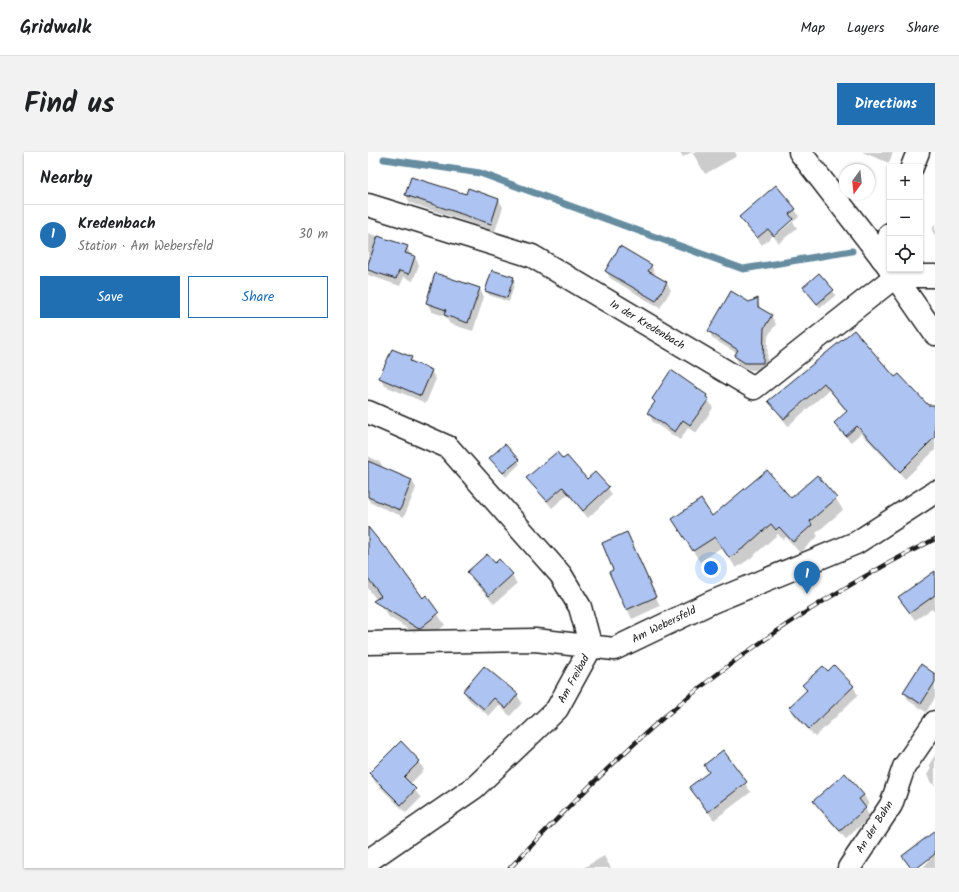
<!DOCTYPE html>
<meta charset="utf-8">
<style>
:root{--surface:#fff;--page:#f2f2f2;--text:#202124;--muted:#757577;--line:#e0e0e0;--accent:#1f6fb2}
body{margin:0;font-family:Kalam,sans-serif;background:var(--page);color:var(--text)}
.controls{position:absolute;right:12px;top:12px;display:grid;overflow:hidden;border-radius:0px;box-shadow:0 1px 3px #0004}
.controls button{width:36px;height:36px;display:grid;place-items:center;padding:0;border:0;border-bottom:1px solid var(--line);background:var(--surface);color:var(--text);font:20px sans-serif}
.compass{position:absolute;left:471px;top:12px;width:36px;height:36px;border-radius:50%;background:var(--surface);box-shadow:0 1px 3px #0004;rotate:195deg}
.you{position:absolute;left:343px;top:416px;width:14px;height:14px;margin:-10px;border:3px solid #fff;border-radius:50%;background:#1a73e8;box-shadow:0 0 0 6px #1a73e833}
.badge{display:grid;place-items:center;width:26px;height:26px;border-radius:50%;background:var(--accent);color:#fff;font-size:13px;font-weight:700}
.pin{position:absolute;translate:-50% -33px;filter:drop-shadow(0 1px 2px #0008)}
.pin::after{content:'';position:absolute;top:21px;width:14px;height:12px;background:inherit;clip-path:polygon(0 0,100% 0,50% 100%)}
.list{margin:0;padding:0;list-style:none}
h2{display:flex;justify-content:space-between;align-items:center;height:52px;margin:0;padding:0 16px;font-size:17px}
h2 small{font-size:13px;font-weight:400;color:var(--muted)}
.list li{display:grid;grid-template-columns:26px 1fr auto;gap:12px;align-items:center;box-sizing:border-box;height:60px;padding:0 16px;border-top:1px solid var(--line)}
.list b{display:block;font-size:15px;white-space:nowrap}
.list p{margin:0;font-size:13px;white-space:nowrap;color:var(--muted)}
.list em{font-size:13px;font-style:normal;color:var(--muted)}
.actions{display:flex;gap:8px;padding:12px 16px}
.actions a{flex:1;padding:9px 0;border:1px solid var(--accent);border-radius:0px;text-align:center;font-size:14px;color:var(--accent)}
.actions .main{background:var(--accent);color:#fff}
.icon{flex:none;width:22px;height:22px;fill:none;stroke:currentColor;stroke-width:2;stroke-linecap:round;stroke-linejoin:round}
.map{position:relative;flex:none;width:567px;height:716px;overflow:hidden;border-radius:0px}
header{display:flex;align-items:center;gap:24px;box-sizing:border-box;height:56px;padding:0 20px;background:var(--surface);border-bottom:1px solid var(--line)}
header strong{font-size:19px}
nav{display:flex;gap:22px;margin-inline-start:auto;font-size:14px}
.intro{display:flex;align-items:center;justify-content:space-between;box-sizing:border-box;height:96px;padding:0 24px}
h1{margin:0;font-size:28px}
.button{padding:10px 18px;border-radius:0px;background:var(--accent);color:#fff;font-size:14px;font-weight:700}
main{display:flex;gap:24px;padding:0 24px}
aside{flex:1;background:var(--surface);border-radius:0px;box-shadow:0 1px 3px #0004}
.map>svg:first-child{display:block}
.shadow{fill:#0003}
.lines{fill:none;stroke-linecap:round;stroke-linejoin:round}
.stream{stroke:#668ca0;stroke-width:7}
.building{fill:#adc3f1;stroke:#1c1c1c}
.street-casing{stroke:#1c1c1c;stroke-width:25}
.secondary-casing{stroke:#1c1c1c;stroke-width:25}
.street{stroke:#fff;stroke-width:22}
.secondary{stroke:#fff;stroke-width:22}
.rail-casing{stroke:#1c1c1c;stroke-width:4.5}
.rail{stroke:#fff;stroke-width:3;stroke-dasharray:9;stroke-linecap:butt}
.labels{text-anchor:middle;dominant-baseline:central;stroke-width:3;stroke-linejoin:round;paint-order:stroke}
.street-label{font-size:11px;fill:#1c1c1c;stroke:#fff}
</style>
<header>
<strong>Gridwalk</strong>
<nav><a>Map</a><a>Layers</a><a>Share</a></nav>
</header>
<div class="intro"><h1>Find us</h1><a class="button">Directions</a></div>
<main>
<aside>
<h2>Nearby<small></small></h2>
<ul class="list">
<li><span class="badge">1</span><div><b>Kredenbach</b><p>Station · Am Webersfeld</p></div><em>30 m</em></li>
</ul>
<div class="actions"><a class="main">Save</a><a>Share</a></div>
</aside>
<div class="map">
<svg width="567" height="716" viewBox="0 0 567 716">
<rect width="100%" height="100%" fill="#fff"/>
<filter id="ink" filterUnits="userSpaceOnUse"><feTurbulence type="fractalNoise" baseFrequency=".025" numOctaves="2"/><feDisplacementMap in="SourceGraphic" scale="8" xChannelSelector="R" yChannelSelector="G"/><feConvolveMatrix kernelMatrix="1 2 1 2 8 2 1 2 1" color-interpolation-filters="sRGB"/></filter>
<g filter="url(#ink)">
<!-- shadow -->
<g class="shadow">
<path d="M312,0h12l-9,5z"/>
<path d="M324,0h43l2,4 -32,18z"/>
<path d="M494,0h31l-4,11z"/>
<path d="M44,26l55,17 32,5 4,7 -8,24 -85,-28 -4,-8z"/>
<path d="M427,57l4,8 -6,5 4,6 -18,15 -5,-6 19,-16v-3l-31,27 -21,-28z"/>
<path d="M567,71v13l-3,-6z"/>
<path d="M0,81l39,14 4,9 4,1 4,8 -6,16 -9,-4 -4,9 -32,-11z"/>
<path d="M283,114l4,7 -1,2 13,8 4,7 -11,18 -50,-30 -4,-7z"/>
<path d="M451,122l17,21 -16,13 -16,-21z"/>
<path d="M145,126l2,4 -6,20 -20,-7 -3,-4z"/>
<path d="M111,136l5,9 -11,34 -23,-7 -5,-8 -13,-4 -5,-9z"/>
<path d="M389,148l5,11 9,5 5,8 -8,12 -1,34h-17l-11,-6 -4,-8 2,-3 -24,-14 -4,-8 39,-28z"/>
<path d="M485,179l42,48 32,27h8v44l-30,29 -44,-46 -10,9 -12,-11 -4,-8 12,-11 -18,-22 -41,36 -19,-25z"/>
<path d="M43,206l3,6 17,7 5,8 -10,24 -41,-17 -5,-8z"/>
<path d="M338,244l7,12 -17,25 -8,-5 -8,12 -27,-18 -5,-9 7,-10 -2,-4z"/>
<path d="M0,304l12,6 4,7 28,12 4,7 -12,29 -33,-14 -3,-4z"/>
<path d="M150,308l2,4 -14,13 -13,-15z"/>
<path d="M195,308l24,20 21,8 4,7 -24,23 -20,-24 -16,14 -24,-30z"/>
<path d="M423,347h45l7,11 -27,23 2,3 -18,17 -14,-16 -3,3 -5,-6 -27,24 -15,10 -14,-21 -22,15 -27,-43 39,-2z"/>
<path d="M0,376l55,71 3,-2 19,28 -19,15 -37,-23 -21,-29z"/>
<path d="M264,390l28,64 -28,13 -22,-47 5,-2z"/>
<path d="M127,412l17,11 5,9 -23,20 -21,-23 -5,-9z"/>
<path d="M567,420v41l-3,-4 -17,11 -11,-15z"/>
<path d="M460,520l25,14 5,9 -43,42 -20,-21 -5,-9 17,-15 -4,-7z"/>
<path d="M567,523v23l-9,14 -17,-11 -5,-9z"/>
<path d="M96,539l53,4 5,8 -12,13 -11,-11 -10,11 -21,-17z"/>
<path d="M354,600l29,40 -37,28 -18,-24 13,-23 -4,-8z"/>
<path d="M567,603v30l-4,-2 -4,-8 4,-7 -2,-3z"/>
<path d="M51,609l5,9 -14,14 11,14 -15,15 -31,-31 -5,-9z"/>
<path d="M496,643l5,9 -4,4 5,9 -24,22 -26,-29 -5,-9z"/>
<path d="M567,701v15h-12z"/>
<path d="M236,704l7,12h-28z"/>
</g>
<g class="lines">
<!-- stream -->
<path class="stream" d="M16,7l96,14 263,96 109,-18"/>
</g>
<!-- building -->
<g class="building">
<path d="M43,25l55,17 2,-6 31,11 -8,25 -86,-29z"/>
<path d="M408,33l20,24 -7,5 4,5 -19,17 -6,-7 -11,9 -18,-21z"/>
<path d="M10,84l30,10 -3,7 10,3 -6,18 -10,-3 -3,8 -28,-9v-6z"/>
<path d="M252,94l32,19 -4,6 19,11 -11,19 -51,-30z"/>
<path d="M124,118l22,7 -7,21 -22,-7z"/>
<path d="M67,121l45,15 -12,35 -24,-8 2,-5 -20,-7z"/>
<path d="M451,121l15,17 -17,14 -14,-17z"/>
<path d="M363,139l18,11 9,-4v9l14,8 -8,13 -1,35h-18l-11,-7 4,-6 -30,-19z"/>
<path d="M486,178l41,47 4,-3 29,31h7v32l-35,35 -43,-46 -11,10 -12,-13 13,-12 -23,-28 -40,36 -16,-18z"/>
<path d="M24,197l20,8 -2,4 22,9 -11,26 -42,-18z"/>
<path d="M303,218l36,25 -1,2 3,2 -19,26 -7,-5 -8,12 -28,-19 8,-11 -3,-3z"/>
<path d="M137,292l14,16 -16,13 -14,-15z"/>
<path d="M189,300l6,7 4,-3 20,23 8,-7 14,15 -26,24 -20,-24 -16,14 -21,-23z"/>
<path d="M0,309l44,19 -12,30 -32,-13z"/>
<path d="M399,318l24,28 26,-23 20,23 -27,23 2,4 -19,17 -14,-15 -3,3 -5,-6 -26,23 -16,11 -14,-21 -22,14 -21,-32 29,-20 11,17z"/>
<path d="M0,375l17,21 1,-1 37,51 3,-3 13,18 -20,16 -46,-28 8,-5 -13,-18z"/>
<path d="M259,380l29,65 -30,13 -17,-38 4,-2 -11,-27z"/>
<path d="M119,402l8,9 4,-4 14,15 -24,22 -22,-24z"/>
<path d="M567,419v24l-25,18 -12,-16z"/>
<path d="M553,512l14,10v8l-14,22 -18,-12z"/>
<path d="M466,513l20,21 -45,43 -20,-22 18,-17 -5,-5 21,-19 5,5z"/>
<path d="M116,514l34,28 -12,15 -12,-11 -10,11 -21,-18z"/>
<path d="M33,589l19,20 -16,16 12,12 -15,16 -32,-32z"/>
<path d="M355,598l24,32 -39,30 -19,-25 20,-15 -5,-7z"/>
<path d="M477,621l19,22 -5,4 7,9 -26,23 -27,-30z"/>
<path d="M567,679v23l-18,14h-6l-9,-12z"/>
</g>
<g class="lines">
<defs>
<g id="street">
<path d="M544,15l6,-15"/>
<path d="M0,53l164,51 222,132 142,-112h39"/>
<path d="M514,106l8,-24"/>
<path d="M0,260l80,35 113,128 19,32 11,40 -34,62 -83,79 -106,73"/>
<path d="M0,491l167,-3 79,9 98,-47 144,-59 79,-51"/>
<path d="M481,716l42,-63 13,-38 31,-45"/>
</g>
<g id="secondary">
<path d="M432,0l90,116"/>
<path d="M522,117l45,65"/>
</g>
</defs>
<!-- street casing -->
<use href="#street" class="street-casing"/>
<!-- secondary casing -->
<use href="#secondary" class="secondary-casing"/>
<!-- street -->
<use href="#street" class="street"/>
<!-- secondary -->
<use href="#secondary" class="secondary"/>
<defs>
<path id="rail" d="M142,716c49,-52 99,-103 153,-150 83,-71 174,-130 272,-179"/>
</defs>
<!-- rail casing -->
<use href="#rail" class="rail-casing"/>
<!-- rail -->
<use href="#rail" class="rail"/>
</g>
</g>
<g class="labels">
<!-- street labels -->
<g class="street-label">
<text transform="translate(279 173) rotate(31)">In der Kredenbach</text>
<text transform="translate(296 473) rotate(-26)">Am Webersfeld</text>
<text transform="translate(206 527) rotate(-61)">Am Freibad</text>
<text transform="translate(507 675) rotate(-58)">An der Bahn</text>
</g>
</g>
</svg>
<div class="controls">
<button>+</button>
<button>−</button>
<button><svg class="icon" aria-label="locate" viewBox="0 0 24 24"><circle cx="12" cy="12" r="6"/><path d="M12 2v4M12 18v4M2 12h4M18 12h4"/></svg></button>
</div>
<svg class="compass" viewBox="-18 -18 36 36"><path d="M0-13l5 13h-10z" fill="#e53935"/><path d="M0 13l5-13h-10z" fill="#757577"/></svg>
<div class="you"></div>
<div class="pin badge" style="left:439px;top:442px">1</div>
</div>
</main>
